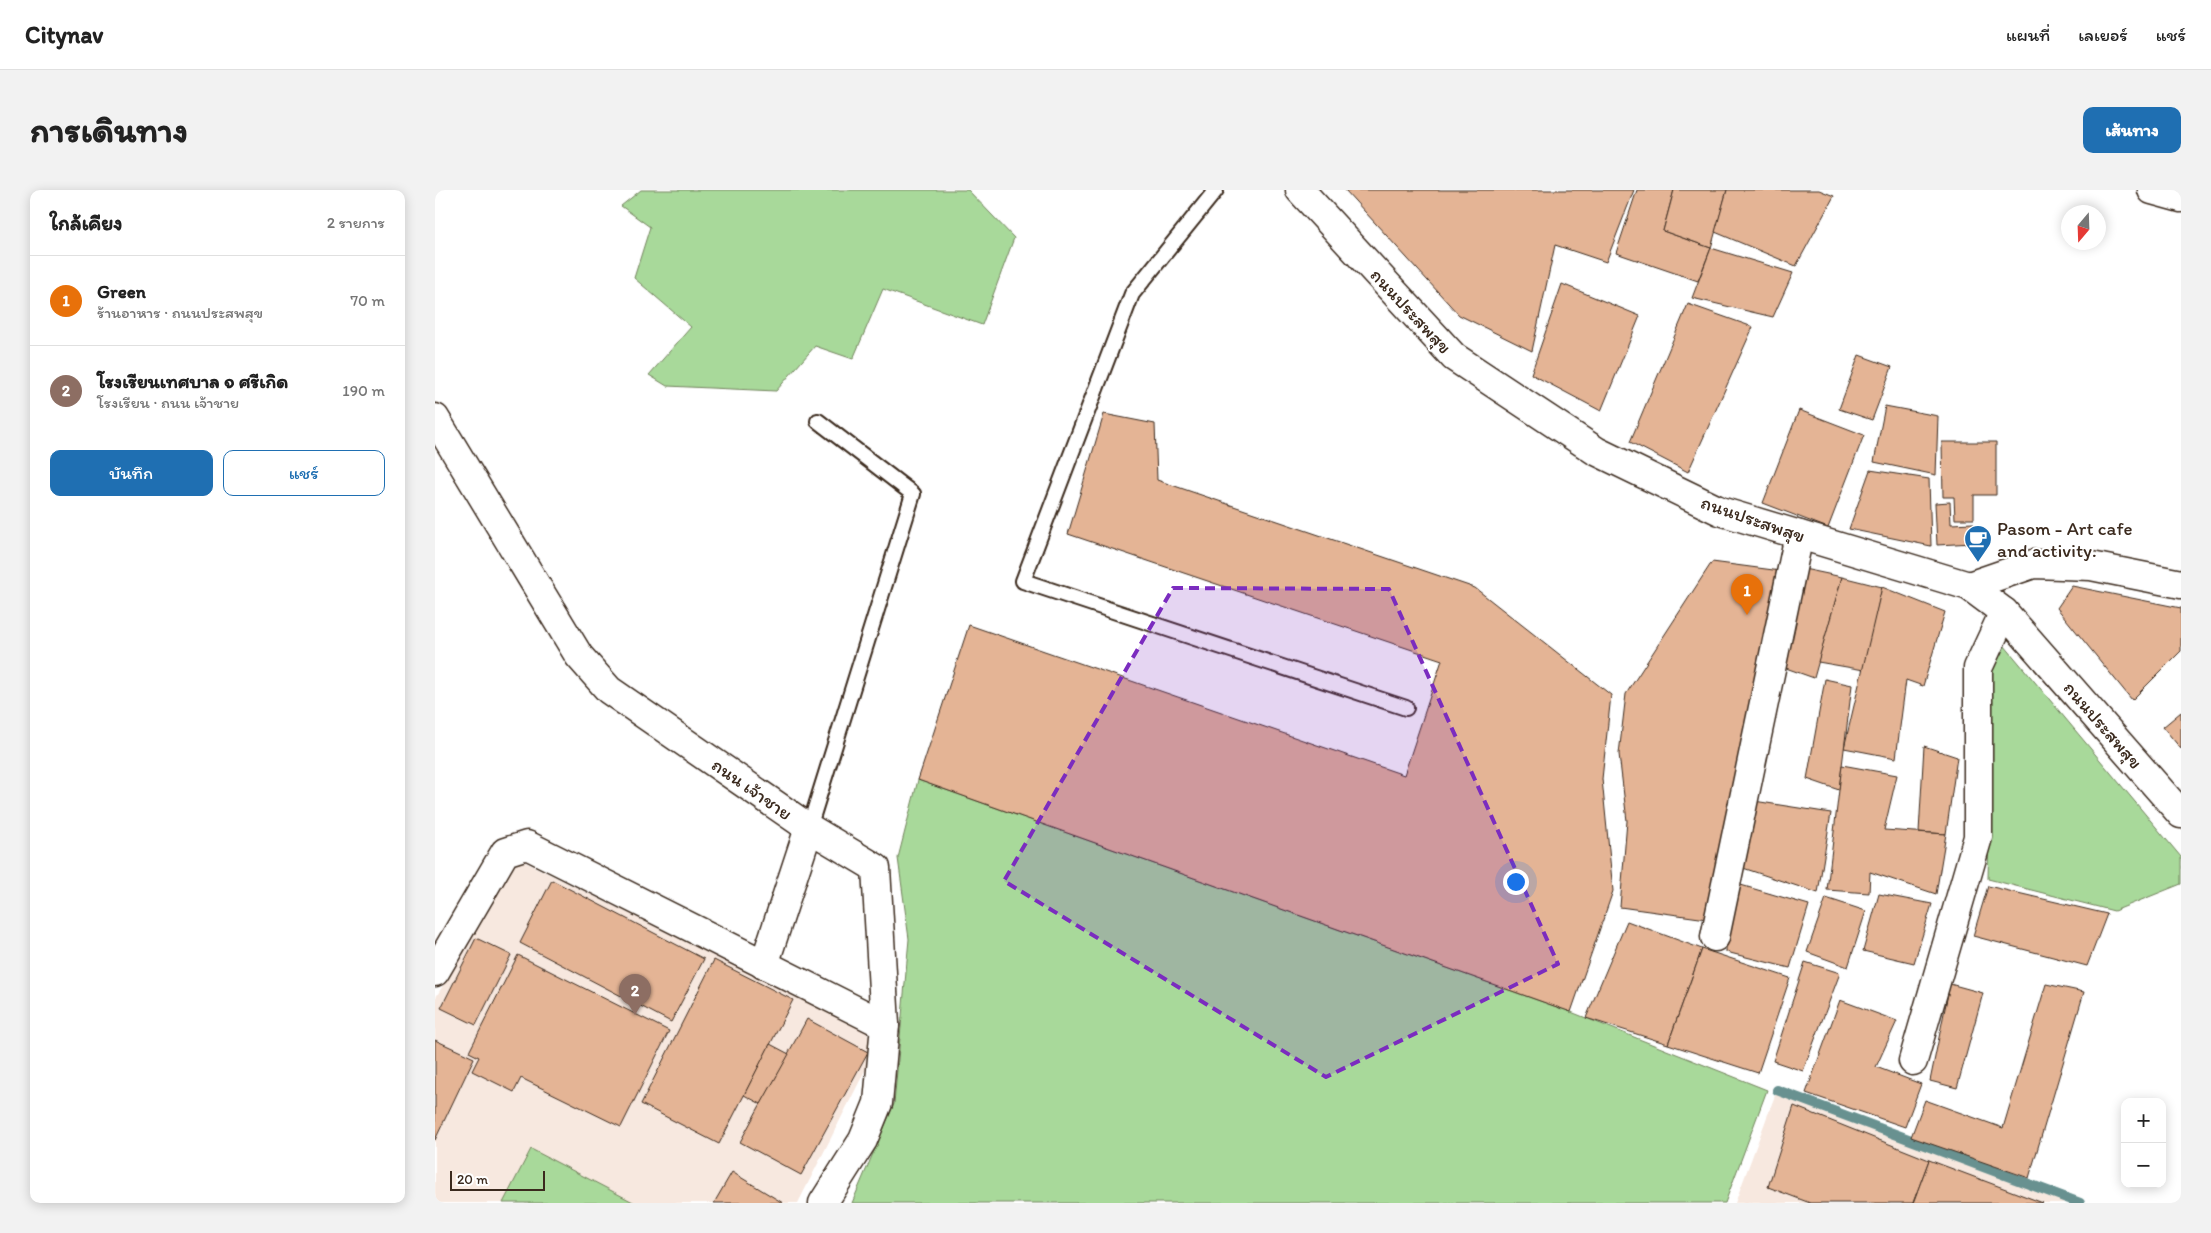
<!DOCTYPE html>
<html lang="th">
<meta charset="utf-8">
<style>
:root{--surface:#fff;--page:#f2f2f2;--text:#222;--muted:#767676;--line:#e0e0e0;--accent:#1f6fb2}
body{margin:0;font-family:Itim,"Playpen Sans Thai",sans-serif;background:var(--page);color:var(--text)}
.controls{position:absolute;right:15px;bottom:15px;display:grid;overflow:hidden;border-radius:10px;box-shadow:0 2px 12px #0003}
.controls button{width:45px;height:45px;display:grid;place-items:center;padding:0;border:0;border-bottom:1px solid var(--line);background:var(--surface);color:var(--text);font:25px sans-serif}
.compass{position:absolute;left:1626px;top:15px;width:45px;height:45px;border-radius:50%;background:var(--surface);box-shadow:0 2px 12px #0003;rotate:199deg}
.scale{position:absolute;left:15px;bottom:12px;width:95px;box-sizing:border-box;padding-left:5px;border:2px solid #3b2a1e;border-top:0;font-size:14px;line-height:18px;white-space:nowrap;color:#3b2a1e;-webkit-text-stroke:4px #fff;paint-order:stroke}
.you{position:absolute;left:1080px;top:691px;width:18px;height:18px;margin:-12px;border:4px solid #fff;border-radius:50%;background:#1a73e8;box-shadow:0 0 0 8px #1a73e833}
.badge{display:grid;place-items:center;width:32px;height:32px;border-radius:50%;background:var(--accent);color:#fff;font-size:16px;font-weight:700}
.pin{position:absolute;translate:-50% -41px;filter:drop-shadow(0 1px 2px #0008)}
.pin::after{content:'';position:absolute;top:26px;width:18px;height:15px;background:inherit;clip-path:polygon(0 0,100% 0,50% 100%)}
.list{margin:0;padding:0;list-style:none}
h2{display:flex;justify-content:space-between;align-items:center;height:65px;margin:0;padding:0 20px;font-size:21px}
h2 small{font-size:16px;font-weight:400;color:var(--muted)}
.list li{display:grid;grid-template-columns:32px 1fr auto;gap:15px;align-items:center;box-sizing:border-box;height:90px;padding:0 20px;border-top:1px solid var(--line)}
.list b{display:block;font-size:19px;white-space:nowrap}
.list p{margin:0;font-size:16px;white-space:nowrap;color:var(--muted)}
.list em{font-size:16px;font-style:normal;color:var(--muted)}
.actions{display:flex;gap:10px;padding:15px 20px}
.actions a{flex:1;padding:11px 0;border:1px solid var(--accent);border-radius:10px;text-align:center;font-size:18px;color:var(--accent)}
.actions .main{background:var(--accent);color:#fff}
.map{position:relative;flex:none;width:1746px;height:1013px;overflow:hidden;border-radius:10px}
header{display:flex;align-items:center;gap:30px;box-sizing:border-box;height:70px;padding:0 25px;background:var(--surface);border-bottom:1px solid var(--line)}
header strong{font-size:24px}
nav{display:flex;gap:28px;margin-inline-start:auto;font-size:18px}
.intro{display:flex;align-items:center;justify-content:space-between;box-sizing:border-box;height:120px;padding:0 30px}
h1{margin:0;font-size:35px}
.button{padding:12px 22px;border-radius:10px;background:var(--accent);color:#fff;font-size:18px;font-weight:700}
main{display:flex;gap:30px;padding:0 30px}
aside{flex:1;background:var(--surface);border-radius:10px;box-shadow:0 2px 12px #0003}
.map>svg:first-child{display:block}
.built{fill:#f7e8df}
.green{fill:#a8d99a;stroke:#72825c}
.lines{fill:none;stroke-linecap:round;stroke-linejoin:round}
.stream{stroke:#679190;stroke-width:10}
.building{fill:#e4b495;stroke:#3b2a1e}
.service-casing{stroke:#3b2a1e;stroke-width:18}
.minor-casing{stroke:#3b2a1e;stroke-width:31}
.tertiary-casing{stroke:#3b2a1e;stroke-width:31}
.service{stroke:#fff;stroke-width:14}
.minor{stroke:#fff;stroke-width:28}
.tertiary{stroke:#fff;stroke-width:28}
.marked{fill:#7b2cbf;fill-opacity:0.2;stroke:#7b2cbf;stroke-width:4;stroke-dasharray:10 6;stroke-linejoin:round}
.labels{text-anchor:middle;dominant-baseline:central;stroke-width:4;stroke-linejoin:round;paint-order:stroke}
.street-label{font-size:19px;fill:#3b2a1e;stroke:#fff}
.poi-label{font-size:19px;fill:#3b2a1e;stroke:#fff;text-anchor:start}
</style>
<header>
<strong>Citynav</strong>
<nav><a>แผนที่</a><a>เลเยอร์</a><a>แชร์</a></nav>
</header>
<div class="intro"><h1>การเดินทาง</h1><a class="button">เส้นทาง</a></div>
<main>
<aside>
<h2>ใกล้เคียง<small>2 รายการ</small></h2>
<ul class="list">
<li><span class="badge" style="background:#e8710a">1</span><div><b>Green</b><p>ร้านอาหาร · ถนนประสพสุข</p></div><em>70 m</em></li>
<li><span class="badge" style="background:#8d6e63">2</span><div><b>โรงเรียนเทศบาล ๑ ศรีเกิด</b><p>โรงเรียน · ถนน เจ้าชาย</p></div><em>190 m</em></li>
</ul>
<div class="actions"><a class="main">บันทึก</a><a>แชร์</a></div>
</aside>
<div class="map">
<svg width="1746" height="1013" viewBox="0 0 1746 1013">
<rect width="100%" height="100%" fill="#fff"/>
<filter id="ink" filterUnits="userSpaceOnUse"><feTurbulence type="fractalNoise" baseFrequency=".02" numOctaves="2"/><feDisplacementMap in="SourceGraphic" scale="10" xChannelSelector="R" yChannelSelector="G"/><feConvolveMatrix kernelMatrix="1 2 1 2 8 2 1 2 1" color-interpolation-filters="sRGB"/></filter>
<g filter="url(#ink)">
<!-- built -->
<g class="built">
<path d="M82,668l349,173 9,20 -77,152h-363v-204z"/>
<path d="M1342,900l303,113h-345z"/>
</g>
<!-- green -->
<g class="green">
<path d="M206,0h327l46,48 -32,87 -99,-36 -30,70 -38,-13 -39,45 -109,-5 -18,-11 42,-48 -57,-49 16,-51 -29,-21z"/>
<path d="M1569,455l177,212v27l-67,27 -126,-32 4,-207z"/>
<path d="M483,590l653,232 196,78 -42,113h-873l42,-99 15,-165 -11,-81z"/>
<path d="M96,959l104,54h-132z"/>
</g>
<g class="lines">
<!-- stream -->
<path class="stream" d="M1342,900l303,113"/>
</g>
<!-- building -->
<g class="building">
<path d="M910,0h289l-28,72 -51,-17 -23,106 -73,-36z"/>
<path d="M1202,0h37l-11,41 48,17 -13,33 -82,-28z"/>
<path d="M1239,0h53l-16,58 -48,-17z"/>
<path d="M1292,0h92l15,6 -38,70 -81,-34z"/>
<path d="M1276,58l82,25 -20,44 -81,-19z"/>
<path d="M1127,94l78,32 -39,95 -70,-37z"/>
<path d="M1253,114l65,23 -65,145 -58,-30z"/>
<path d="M1424,165l33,12 -20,53 -33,-11z"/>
<path d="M1450,216l53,10 -2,59 -62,-13z"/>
<path d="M1364,220l65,25 -36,93 -65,-25z"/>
<path d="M669,224l51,10 2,56 318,108 136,107 -9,84 11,112 -42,121 -653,-232 51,-155 435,150 38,-115 -374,-126z"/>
<path d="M1507,252h54v53h-22v24h-19l-1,-22h-11z"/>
<path d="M1435,280l59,9 2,67 -82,-17z"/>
<path d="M1515,312l1,22 22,-1v20l-36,2 -2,-42z"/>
<path d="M1277,372l69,9 -74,348 -87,-12 7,-86 -8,-67 7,-60z"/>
<path d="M1369,379l38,8 -28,101 -31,-11z"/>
<path d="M1407,387l40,10 -18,83 -46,-8z"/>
<path d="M1637,396l109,22v43l-49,49 -75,-92z"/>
<path d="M1447,397l63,25 -22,74 -17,-6 -10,78 -52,-10z"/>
<path d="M1390,489l27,6 -13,105 -32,-11z"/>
<path d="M1746,522v37l-18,-22z"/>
<path d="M1489,556l33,11 -11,77 -27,-2z"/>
<path d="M1407,575l55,10 -13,55 62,4 -10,60 -66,-22 -1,21 -42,-3z"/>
<path d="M1319,611l77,12 -13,80 -78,-26z"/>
<path d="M117,690l152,79 -33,63 -151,-79z"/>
<path d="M1292,691l82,24 -19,63 -64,-16z"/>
<path d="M1553,696l119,28 -20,52 -114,-30z"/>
<path d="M1444,704l53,10 -18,59 -51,-12z"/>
<path d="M1391,708l40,13 -18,56 -41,-15z"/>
<path d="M1192,731l75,28 -34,95 -82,-26z"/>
<path d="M41,748l35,17 -35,70 -35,-17z"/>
<path d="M1267,759l88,29 -32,95 -90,-29z"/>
<path d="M83,765l151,76 -48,96 -100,-49 -7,14 -42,-21 7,-14 -10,-5z"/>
<path d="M279,770l79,40 -74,144 -78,-40z"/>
<path d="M1370,772l35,11 -37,98 -30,-10z"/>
<path d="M1515,794l33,9 -26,95 -27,-7z"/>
<path d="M1611,794l38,8 -55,186 -118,-41 14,-37 78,28z"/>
<path d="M1405,810l57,21 -21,46 45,17 -16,43 -99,-34z"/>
<path d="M372,829l61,33 -67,123 -61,-33z"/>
<path d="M0,850l39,18 -39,82z"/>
<path d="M335,854l19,10 -28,50 -17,-9z"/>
<path d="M1359,916l135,54 -16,43h-103l-42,-16z"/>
<path d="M1494,970l114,43h-130z"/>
<path d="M297,982l51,31h-69z"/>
</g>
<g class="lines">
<defs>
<g id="service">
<path d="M781,0l-84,104 -109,287 383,127"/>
<path d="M374,638l104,-334 -95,-73"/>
</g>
<g id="minor">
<path d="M1717,0l29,8"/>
<path d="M0,228l144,238 30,34 200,138 67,40 9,157 -7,78 -15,37 -40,63"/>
<path d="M1534,396l64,-22 58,2 90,18"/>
<path d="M1280,747l84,-402"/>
<path d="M329,775l45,-137"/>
<path d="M0,782l70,-120 22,-7 358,180"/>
<path d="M1478,871l65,-224v-169l26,-56"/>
</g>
<path id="tertiary" d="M865,0l154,167 142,94 124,60 249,75 35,26 177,202"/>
</defs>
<!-- service casing -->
<use href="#service" class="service-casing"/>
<!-- minor casing -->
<use href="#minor" class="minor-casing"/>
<!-- tertiary casing -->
<use href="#tertiary" class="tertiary-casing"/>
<!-- service -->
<use href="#service" class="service"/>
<!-- minor -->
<use href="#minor" class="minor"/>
<!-- tertiary -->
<use href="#tertiary" class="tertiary"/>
</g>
</g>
<!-- marked area -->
<path class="marked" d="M738,398l216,1 169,375 -232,113 -322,-196z"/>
<!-- icons -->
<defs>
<symbol id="cafe-pin" viewBox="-11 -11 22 30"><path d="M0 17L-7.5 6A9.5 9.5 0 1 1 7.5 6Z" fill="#1f6fb2" stroke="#fff"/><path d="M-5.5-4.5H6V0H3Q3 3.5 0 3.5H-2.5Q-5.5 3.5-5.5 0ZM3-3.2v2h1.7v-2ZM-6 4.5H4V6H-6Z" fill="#fff"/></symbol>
</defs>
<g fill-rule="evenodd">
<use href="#cafe-pin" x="1527" y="333" width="32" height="43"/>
</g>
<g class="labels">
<!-- street labels -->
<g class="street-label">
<text transform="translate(976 121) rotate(47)">ถนนประสพสุข</text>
<text transform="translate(1318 329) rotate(19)">ถนนประสพสุข</text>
<text transform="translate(1668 535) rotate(49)">ถนนประสพสุข</text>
<text transform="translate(317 599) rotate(35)">ถนน เจ้าชาย</text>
</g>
<!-- poi labels -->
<g class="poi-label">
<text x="1562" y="338">Pasom - Art cafe<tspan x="1562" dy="22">and activity.</tspan></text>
</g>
</g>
</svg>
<div class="controls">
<button>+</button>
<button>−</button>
</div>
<svg class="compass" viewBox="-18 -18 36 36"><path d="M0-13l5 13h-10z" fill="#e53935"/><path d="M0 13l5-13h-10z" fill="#767676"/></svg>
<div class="scale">20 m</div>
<div class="you"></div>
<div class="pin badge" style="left:1312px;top:425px;background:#e8710a">1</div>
<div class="pin badge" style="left:200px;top:825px;background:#8d6e63">2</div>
</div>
</main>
